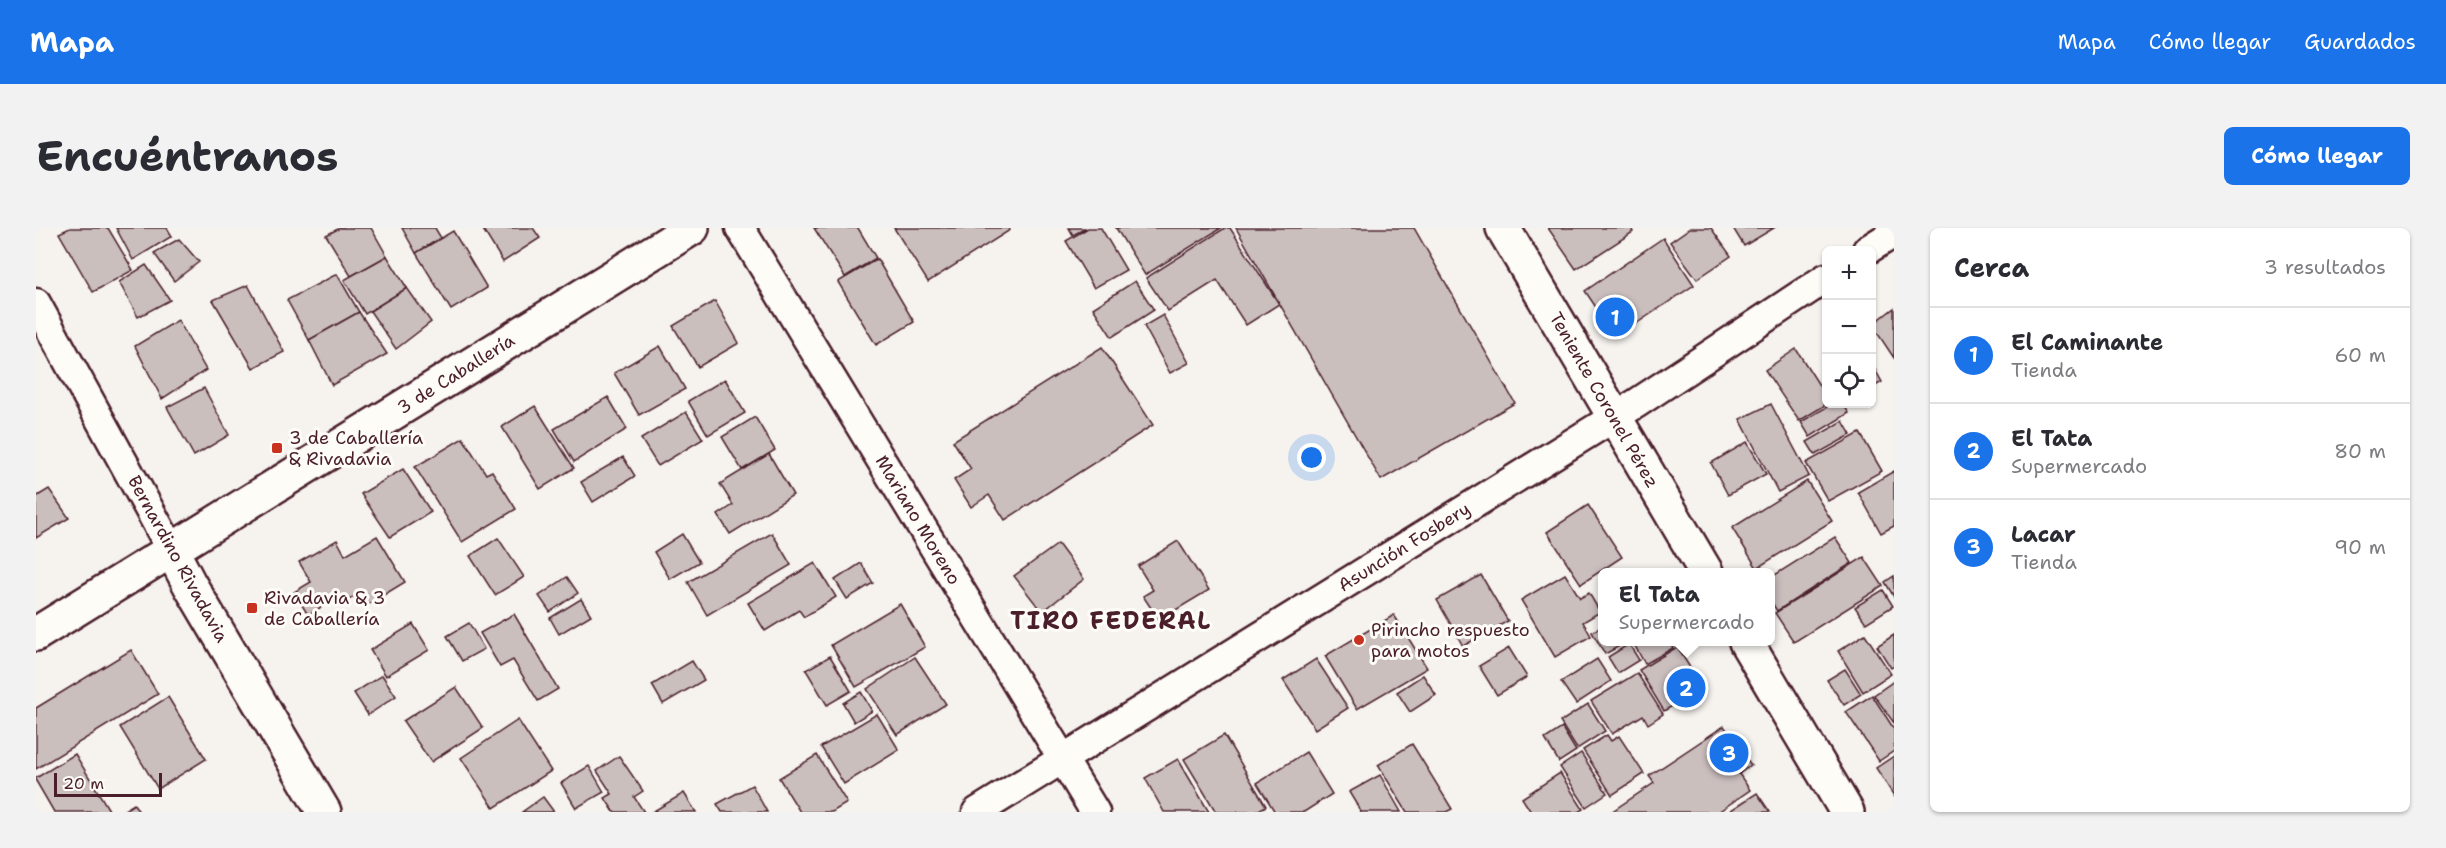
<!DOCTYPE html>
<html lang="es">
<meta charset="utf-8">
<style>
:root{--surface:#fff;--page:#f2f2f3;--text:#2b2b33;--muted:#7c7c81;--line:#e1e1e2;--accent:#1a73e8}
body{margin:0;font-family:"Shantell Sans",sans-serif;background:var(--page);color:var(--text)}
.controls{position:absolute;right:18px;top:18px;display:grid;overflow:hidden;border-radius:9px;box-shadow:0 2px 4px #0004}
.controls button{width:54px;height:54px;display:grid;place-items:center;padding:0;border:0;border-bottom:2px solid var(--line);background:var(--surface);color:var(--text);font:30px sans-serif}
.scale{position:absolute;left:18px;bottom:15px;width:108px;box-sizing:border-box;padding-left:6px;border:3px solid #4a1f2b;border-top:0;font-size:16px;line-height:21px;white-space:nowrap;color:#4a1f2b;-webkit-text-stroke:4px #fdfcf7;paint-order:stroke}
.you{position:absolute;left:1276px;top:230px;width:21px;height:21px;margin:-15px;border:4px solid #fff;border-radius:50%;background:#1a73e8;box-shadow:0 0 0 9px #1a73e833}
.badge{display:grid;place-items:center;width:39px;height:39px;border-radius:50%;background:var(--accent);color:#fff;font-size:20px;font-weight:700}
.pin{position:absolute;translate:-50% -50%;border:3px solid #fff;box-shadow:0 2px 6px #0006}
.popup{position:absolute;left:1562px;top:340px;width:177px;height:78px;box-sizing:border-box;display:grid;place-content:center;border-radius:9px;background:var(--surface);filter:drop-shadow(0 2px 4px #0005);font-size:20px;white-space:nowrap;color:var(--muted)}
.popup b{font-size:22px;color:var(--text)}
.popup::after{content:'';position:absolute;left:50%;top:100%;margin-left:-12px;border:12px solid transparent;border-top-color:var(--surface)}
.list{margin:0;padding:0;list-style:none}
h2{display:flex;justify-content:space-between;align-items:center;height:78px;margin:0;padding:0 24px;font-size:26px}
h2 small{font-size:20px;font-weight:400;color:var(--muted)}
.list li{display:grid;grid-template-columns:39px 1fr auto;gap:18px;align-items:center;box-sizing:border-box;height:96px;padding:0 24px;border-top:2px solid var(--line)}
.list b{display:block;font-size:22px;white-space:nowrap}
.list p{margin:0;font-size:20px;white-space:nowrap;color:var(--muted)}
.list em{font-size:20px;font-style:normal;color:var(--muted)}
.icon{flex:none;width:33px;height:33px;fill:none;stroke:currentColor;stroke-width:2;stroke-linecap:round;stroke-linejoin:round}
.map{position:relative;flex:none;width:1858px;height:584px;overflow:hidden;border-radius:9px}
header{display:flex;align-items:center;gap:36px;box-sizing:border-box;height:84px;padding:0 30px;background:var(--accent);color:#fff}
header strong{font-size:28px}
nav{display:flex;gap:33px;margin-inline-start:auto;font-size:21px}
.intro{display:flex;align-items:center;justify-content:space-between;box-sizing:border-box;height:144px;padding:0 36px}
h1{margin:0;font-size:42px}
.button{padding:15px 27px;border-radius:9px;background:var(--accent);color:#fff;font-size:21px;font-weight:700}
main{display:flex;gap:36px;padding:0 36px}
aside{flex:1;background:var(--surface);border-radius:9px;box-shadow:0 2px 4px #0004}
.map>svg:first-child{display:block}
.building{fill:#cbbfbe;stroke:#4a1f2b;stroke-width:1.5}
.lines{fill:none;stroke-linecap:round;stroke-linejoin:round}
.minor-casing{stroke:#4a1f2b;stroke-width:33}
.tertiary-casing{stroke:#4a1f2b;stroke-width:38}
.secondary-casing{stroke:#4a1f2b;stroke-width:38}
.minor{stroke:#fdfcf7;stroke-width:28}
.tertiary{stroke:#fdfcf7;stroke-width:33}
.secondary{stroke:#fdfcf7;stroke-width:33}
.poi-dot{fill:#c8321e;stroke:#fdfcf7;stroke-width:2}
.labels{text-anchor:middle;dominant-baseline:central;stroke-width:6;stroke-linejoin:round;paint-order:stroke}
.street-label{font-size:18px;fill:#4a1f2b;stroke:#fdfcf7}
.poi-label{font-size:18px;fill:#4a1f2b;stroke:#fdfcf7;text-anchor:start}
.district-label{font-size:24px;font-weight:bold;letter-spacing:1.5px;fill:#4a1f2b;stroke:#fdfcf7}
</style>
<header>
<strong>Mapa</strong>
<nav><a>Mapa</a><a>Cómo llegar</a><a>Guardados</a></nav>
</header>
<div class="intro"><h1>Encuéntranos</h1><a class="button">Cómo llegar</a></div>
<main>
<div class="map">
<svg width="1858" height="584" viewBox="0 0 1858 584">
<rect width="100%" height="100%" fill="#f6f3ef"/>
<filter id="ink" filterUnits="userSpaceOnUse"><feTurbulence type="fractalNoise" baseFrequency=".0167" numOctaves="2"/><feDisplacementMap in="SourceGraphic" scale="12" xChannelSelector="R" yChannelSelector="G"/><feConvolveMatrix kernelMatrix="1 2 1 2 8 2 1 2 1" color-interpolation-filters="sRGB"/></filter>
<g filter="url(#ink)">
<!-- building -->
<g class="building">
<path d="M34,0h38l25,42 -40,22 -34,-59z"/>
<path d="M80,0h51l5,8 -39,24z"/>
<path d="M304,0h31l16,28 -36,20 -25,-41z"/>
<path d="M366,0h33l6,10 -25,15z"/>
<path d="M446,0h51l7,10 -37,24z"/>
<path d="M778,0h44l18,30 -31,19z"/>
<path d="M858,0h115l1,2 -82,52z"/>
<path d="M1033,0h17l-13,7z"/>
<path d="M1052,0h13l25,42 -32,18 -28,-47z"/>
<path d="M1080,0h105l-76,47z"/>
<path d="M1189,0h5l49,76 -33,21 -29,-45 -49,31 -22,-33z"/>
<path d="M1200,0h178l101,175 -134,77z"/>
<path d="M1512,0h83l2,4 -57,37z"/>
<path d="M1654,0h21l20,28 -34,23 -27,-37z"/>
<path d="M1697,0h41l-30,18z"/>
<path d="M417,3l34,57 -36,22 -35,-57z"/>
<path d="M1627,10l31,47 -78,52 -31,-46z"/>
<path d="M143,11l20,23 -25,19 -20,-28z"/>
<path d="M351,28l20,32 -42,26 -21,-34z"/>
<path d="M841,31l37,63 -38,23 -38,-63z"/>
<path d="M110,37l24,35 -32,17 -19,-35z"/>
<path d="M301,46l22,38 -50,28 -22,-40z"/>
<path d="M1099,53l19,29 -42,27 -19,-29z"/>
<path d="M212,57l36,67 -31,16 -40,-68z"/>
<path d="M371,60l24,34 -35,27 -26,-38z"/>
<path d="M679,73l24,42 -41,24 -25,-41z"/>
<path d="M1858,80v50l-22,-33z"/>
<path d="M323,84l28,42 -55,31 -23,-45z"/>
<path d="M1127,87l26,48 -19,10 -26,-47z"/>
<path d="M142,92l28,50 -44,29 -27,-53z"/>
<path d="M624,118l25,43 -46,26 -25,-42z"/>
<path d="M1066,119l51,78 -148,95 -16,-25 -18,12 -17,-27 17,-11 -18,-28z"/>
<path d="M1760,121l30,47 1,8 -28,17 -34,-51z"/>
<path d="M1836,136l10,18 -10,6z"/>
<path d="M689,151l20,34 -37,22 -20,-34z"/>
<path d="M168,160l25,47 -35,21 -27,-49z"/>
<path d="M572,169l19,32 -53,33 -20,-33z"/>
<path d="M1735,176l38,72 -31,16 -38,-73z"/>
<path d="M1796,176h11l6,9 -39,24 -9,-15z"/>
<path d="M499,178l39,62 -34,21 -38,-62z"/>
<path d="M650,184l17,27 -45,27 -17,-27z"/>
<path d="M719,189l20,33 -33,20 -20,-33z"/>
<path d="M1807,193l8,14 -36,20 -8,-13z"/>
<path d="M1824,205l22,38 -54,30 -22,-38z"/>
<path d="M427,210l23,36 6,-3 24,38 -54,33 -47,-75z"/>
<path d="M1711,214l19,32 -38,21 -17,-32z"/>
<path d="M733,226l24,41 -63,39 -12,-19 15,-10 -13,-21z"/>
<path d="M587,229l12,19 -42,26 -12,-20z"/>
<path d="M367,241l28,43 -41,25 -29,-43z"/>
<path d="M1858,243v55l-13,7 -23,-41z"/>
<path d="M1771,253l25,40 -75,47 -25,-40z"/>
<path d="M13,261l20,29 -33,20v-41z"/>
<path d="M1552,277l34,52 -41,27 -34,-52z"/>
<path d="M736,305l19,32 -84,50 -19,-33z"/>
<path d="M646,306l17,28 -29,17 -16,-27z"/>
<path d="M341,308l28,46 -41,25 -7,-12 -19,11 -7,-5 -23,14 -14,-23 17,-10 -12,-20 38,-22 8,15z"/>
<path d="M1799,309l17,26 -75,48 -7,-11v-22z"/>
<path d="M462,310l26,39 -29,18 -25,-39z"/>
<path d="M1142,313l31,49 -50,30 -16,-24 10,-6 -15,-24z"/>
<path d="M1022,316l26,35 -42,33 -28,-36z"/>
<path d="M1828,329l19,29 -89,56 -19,-29z"/>
<path d="M779,335l21,34 -32,20 -5,-7 -34,21 -17,-28z"/>
<path d="M825,335l12,20 -26,16 -12,-19z"/>
<path d="M1529,346l15,24 9,-5 11,19 -17,10 8,14 -36,21 -34,-57z"/>
<path d="M1445,347l27,46 -45,25 -26,-46z"/>
<path d="M1858,348v21l-9,-15z"/>
<path d="M531,349l11,16 -28,19 -11,-16z"/>
<path d="M1847,362l10,16 -27,17 -11,-16z"/>
<path d="M545,371l10,16 -32,19 -9,-16z"/>
<path d="M864,376l25,43 -69,40 -25,-42z"/>
<path d="M478,386l44,75 -20,12 -25,-41 -13,7 -20,-34z"/>
<path d="M1358,387l33,53 -70,41 -32,-53z"/>
<path d="M433,395l15,26 -22,12 -15,-25z"/>
<path d="M377,396l16,26 -43,26 -16,-26z"/>
<path d="M1566,398v16h25l-22,12 -13,-22z"/>
<path d="M1829,406l26,40 -28,18 -25,-41z"/>
<path d="M1858,407v31l-3,2 -14,-22z"/>
<path d="M1607,414h27l3,6 -28,16 -10,-18z"/>
<path d="M1593,416l10,16 -21,13 -10,-16z"/>
<path d="M1641,419l26,41 -39,23 -25,-41z"/>
<path d="M1473,420l18,29 -30,18 -18,-29z"/>
<path d="M95,422l27,44 -122,75v-61z"/>
<path d="M794,428l21,35 -24,14 -21,-35z"/>
<path d="M879,429l31,47 -49,31 -30,-46z"/>
<path d="M1280,431l32,49 -33,21 -32,-49z"/>
<path d="M1561,431l14,22 -35,23 -15,-22z"/>
<path d="M656,433l12,19 -41,24 -11,-19z"/>
<path d="M1809,441l16,25 -17,11 -17,-25z"/>
<path d="M1601,445l26,41 -15,10 -5,-9 -31,19 -21,-33z"/>
<path d="M346,447l14,21 -28,19 -14,-22z"/>
<path d="M1387,447l13,20 -26,17 -13,-20z"/>
<path d="M1858,453v42l-20,-28z"/>
<path d="M420,459l27,41 -52,34 -28,-41z"/>
<path d="M825,464l11,19 -18,11 -11,-19z"/>
<path d="M1836,467l22,34v22l-15,10 -33,-49z"/>
<path d="M132,469l38,62 -48,30 -38,-62z"/>
<path d="M1552,476l17,27 -28,18 -17,-27z"/>
<path d="M841,486l22,36 -55,34 -23,-37z"/>
<path d="M482,492l33,51 -57,37 -33,-50z"/>
<path d="M1688,498l27,39 -12,9 11,16 -32,22h-107l43,-29 -5,-7z"/>
<path d="M1526,500l14,23 -17,11 -14,-23z"/>
<path d="M1188,507l42,71 -11,6h-39l-32,-53z"/>
<path d="M1571,507l4,6 8,-5 25,38 -32,21 -29,-45z"/>
<path d="M1376,516l40,65 -6,3h-39l-29,-47z"/>
<path d="M1270,524l26,42 -28,18h-29l-18,-29z"/>
<path d="M1545,525l26,40 -21,14 -26,-40z"/>
<path d="M39,526l34,56 -4,2h-51l-18,-31v-3z"/>
<path d="M781,527l30,48 -15,9h-32l-21,-34z"/>
<path d="M583,528l24,35 -9,6 10,15h-30l-9,-14 7,-4 -15,-23z"/>
<path d="M1858,528v40l-18,-28z"/>
<path d="M1142,531l31,53h-45l-19,-34z"/>
<path d="M553,538l15,26 -28,16 -15,-25z"/>
<path d="M1524,545l23,36 -5,3h-47l-9,-14z"/>
<path d="M1344,547l21,37h-40l-12,-20z"/>
<path d="M716,557l15,27h-45l-5,-8z"/>
<path d="M648,565l12,19h-44z"/>
<path d="M1721,565l13,19h-42z"/>
<path d="M507,569l11,15h-32z"/>
<path d="M98,576l5,8h-18z"/>
</g>
<g class="lines">
<defs>
<g id="minor">
<path d="M704,0l355,584"/>
<path d="M1831,22l27,-17"/>
<path d="M0,75l135,246"/>
<path d="M941,584l660,-409 189,-125"/>
</g>
<g id="tertiary">
<path d="M1467,0l203,344"/>
<path d="M135,321l19,36 134,227"/>
<path d="M1710,414l101,170"/>
</g>
<path id="secondary" d="M0,406l656,-406"/>
</defs>
<!-- minor casing -->
<use href="#minor" class="minor-casing"/>
<!-- tertiary casing -->
<use href="#tertiary" class="tertiary-casing"/>
<!-- secondary casing -->
<use href="#secondary" class="secondary-casing"/>
<!-- minor -->
<use href="#minor" class="minor"/>
<!-- tertiary -->
<use href="#tertiary" class="tertiary"/>
<!-- secondary -->
<use href="#secondary" class="secondary"/>
</g>
</g>
<!-- markers -->
<g class="poi-dot">
<rect x="235" y="214" width="12" height="12" rx="3"/>
<rect x="210" y="374" width="12" height="12" rx="3"/>
<circle cx="1323" cy="412" r="6"/>
</g>
<g class="labels">
<!-- street labels -->
<g class="street-label">
<text transform="translate(420 146) rotate(-32)">3 de Caballería</text>
<text transform="translate(1568 172) rotate(60)">Teniente Coronel Pérez</text>
<text transform="translate(882 292) rotate(59)">Mariano Moreno</text>
<text transform="translate(1368 319) rotate(-32)">Asunción Fosbery</text>
<text transform="translate(142 331) rotate(61)">Bernardino Rivadavia</text>
</g>
<!-- poi labels -->
<g class="poi-label">
<text x="253" y="210">3 de Caballería<tspan x="253" dy="21">&amp; Rivadavia</tspan></text>
<text x="228" y="370">Rivadavia &amp; 3<tspan x="228" dy="21">de Caballería</tspan></text>
<text x="1335" y="402">Pirincho respuesto<tspan x="1335" dy="21">para motos</tspan></text>
</g>
<!-- district labels -->
<g class="district-label">
<text x="1075" y="393">TIRO FEDERAL</text>
</g>
</g>
</svg>
<div class="controls">
<button>+</button>
<button>−</button>
<button><svg class="icon" aria-label="locate" viewBox="0 0 24 24"><circle cx="12" cy="12" r="6"/><path d="M12 2v4M12 18v4M2 12h4M18 12h4"/></svg></button>
</div>
<div class="scale">20 m</div>
<div class="you"></div>
<div class="pin badge" style="left:1579px;top:89px">1</div>
<div class="pin badge" style="left:1650px;top:460px">2</div>
<div class="popup"><b>El Tata</b>Supermercado</div>
<div class="pin badge" style="left:1693px;top:525px">3</div>
</div>
<aside>
<h2>Cerca<small>3 resultados</small></h2>
<ul class="list">
<li><span class="badge">1</span><div><b>El Caminante</b><p>Tienda</p></div><em>60 m</em></li>
<li><span class="badge">2</span><div><b>El Tata</b><p>Supermercado</p></div><em>80 m</em></li>
<li><span class="badge">3</span><div><b>Lacar</b><p>Tienda</p></div><em>90 m</em></li>
</ul>
</aside>
</main>
